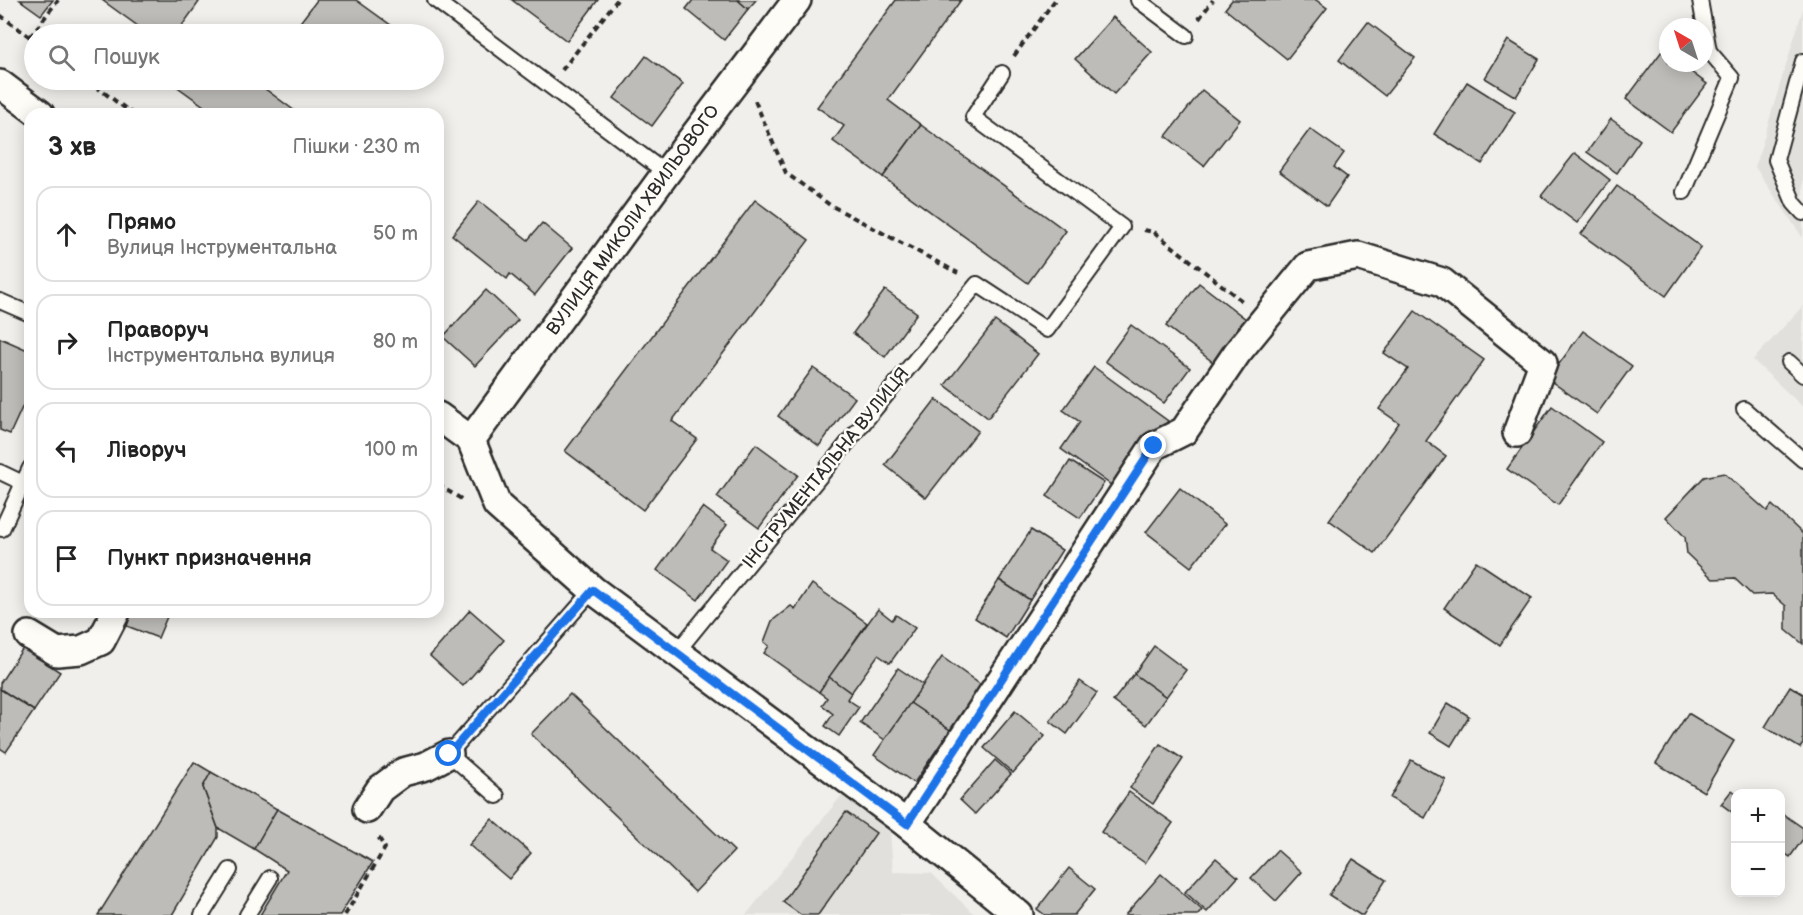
<!DOCTYPE html>
<html lang="uk">
<meta charset="utf-8">
<style>
:root{--surface:#fff;--page:#f2f2f2;--text:#222;--muted:#767676;--line:#e0e0e0}
body{margin:0;font-family:"Balsamiq Sans",sans-serif;background:var(--page);color:var(--text)}
.controls{position:absolute;right:18px;bottom:18px;display:grid;overflow:hidden;border-radius:12px;box-shadow:0 3px 15px #0003}
.controls button{width:54px;height:54px;display:grid;place-items:center;padding:0;border:0;border-bottom:2px solid var(--line);background:var(--surface);color:var(--text);font:30px sans-serif}
.compass{position:absolute;left:1659px;top:18px;width:54px;height:54px;border-radius:50%;background:var(--surface);box-shadow:0 3px 15px #0003;rotate:321deg}
.stop{position:absolute;width:18px;height:18px;margin:-14px;border:4px solid #1a73e8;border-radius:50%;background:#fff}
.stop.end{background:#1a73e8;border-color:#fff;box-shadow:0 2px 6px #0008}
.list{margin:0;padding:0;list-style:none}
h2{display:flex;justify-content:space-between;align-items:center;height:78px;margin:0;padding:0 24px;font-size:26px}
h2 small{font-size:20px;font-weight:400;color:var(--muted)}
.list li{display:grid;grid-template-columns:39px 1fr auto;gap:18px;align-items:center;box-sizing:border-box;height:96px;margin:0 12px 12px;padding:0 12px;border:2px solid var(--line);border-radius:18px}
.list b{display:block;font-size:22px;white-space:nowrap}
.list p{margin:0;font-size:20px;white-space:nowrap;color:var(--muted)}
.list em{font-size:20px;font-style:normal;color:var(--muted)}
.icon{flex:none;width:33px;height:33px;fill:none;stroke:currentColor;stroke-width:2;stroke-linecap:round;stroke-linejoin:round}
.map{position:relative;flex:none;width:1803px;height:915px;overflow:hidden}
.search{position:absolute;background:var(--surface);box-shadow:0 3px 15px #0003;left:24px;top:24px;width:420px;height:66px;display:flex;align-items:center;gap:15px;box-sizing:border-box;padding:0 21px;border-radius:33px;color:var(--muted);font-size:22px}
.panel{position:absolute;background:var(--surface);box-shadow:0 3px 15px #0003;left:24px;top:108px;width:420px;height:510px;border-radius:18px}
.map>svg:first-child{display:block}
.built{fill:#e1e0dc}
.building{fill:#bdbcb8;stroke:#2b2b2b;stroke-width:1.5}
.lines{fill:none;stroke-linecap:round;stroke-linejoin:round}
.lane-casing{stroke:#2b2b2b;stroke-width:18}
.street-casing{stroke:#2b2b2b;stroke-width:32}
.path{stroke:#2b2b2b;stroke-width:4;stroke-dasharray:6 4.5;stroke-linecap:butt}
.lane{stroke:#fdfcf7;stroke-width:14}
.street{stroke:#fdfcf7;stroke-width:27}
.route{stroke:#1a73e8;stroke-width:8}
.labels{text-anchor:middle;dominant-baseline:central;stroke-width:5;stroke-linejoin:round;paint-order:stroke}
.street-label{font-size:18px;fill:#2b2b2b;stroke:#fdfcf7}
</style>
<div class="map">
<svg width="1803" height="915" viewBox="0 0 1803 915">
<rect width="100%" height="100%" fill="#f0efeb"/>
<filter id="ink" filterUnits="userSpaceOnUse"><feTurbulence type="fractalNoise" baseFrequency=".0167" numOctaves="2"/><feDisplacementMap in="SourceGraphic" scale="12" xChannelSelector="R" yChannelSelector="G"/><feConvolveMatrix kernelMatrix="1 2 1 2 8 2 1 2 1" color-interpolation-filters="sRGB"/></filter>
<g filter="url(#ink)">
<!-- built -->
<g class="built">
<path d="M1803,9v229l-48,-71z"/>
<path d="M1803,306v101l-50,-47z"/>
<path d="M842,795l48,35 3,42 38,1 44,42h-229z"/>
</g>
<!-- building -->
<g class="building">
<path d="M20,0h33l-12,15z"/>
<path d="M102,0h94l3,2 -18,25 11,7h-43z"/>
<path d="M317,0h39l36,26 -6,8h-83l-8,-5z"/>
<path d="M512,0h86l-31,41z"/>
<path d="M693,0h45l10,9 -24,31 -38,-31z"/>
<path d="M738,0h18l-8,9z"/>
<path d="M896,0h65l-73,100 33,25 -38,52 -50,-36 11,-15 -27,-19z"/>
<path d="M1232,0h84l11,8 -40,51 -62,-50z"/>
<path d="M1113,17l39,35 -38,42 -39,-35z"/>
<path d="M1368,22l47,36 -30,38 -46,-36z"/>
<path d="M1508,40l31,19 -23,38 -31,-19z"/>
<path d="M1662,51l6,4v8h11l28,21 -36,48 -45,-33z"/>
<path d="M646,56l37,28 -31,42 -38,-28z"/>
<path d="M168,80h85l46,34h-84z"/>
<path d="M1467,82l48,30 -33,52 -48,-30z"/>
<path d="M1202,90l38,30 -36,46 -38,-30z"/>
<path d="M1611,119l29,21 -23,33 -30,-21z"/>
<path d="M921,125l145,106 -38,52 -145,-106z"/>
<path d="M1310,129l34,24 -10,14 13,10 -20,29 -48,-35z"/>
<path d="M1575,153l35,27 -33,43 -36,-27z"/>
<path d="M1617,186l84,61 -35,49 -85,-62z"/>
<path d="M755,200l54,40 -137,181 25,18 -54,71 -78,-59z"/>
<path d="M479,201l49,39 14,-17 30,25 -37,47 -25,-21 -3,5 -55,-44z"/>
<path d="M1199,283l52,40 -33,43 -52,-40z"/>
<path d="M486,290l32,30 -43,46 -32,-29z"/>
<path d="M885,290l32,23 -32,44 -32,-24z"/>
<path d="M1415,311l69,49 -58,81 20,15 -71,97 -46,-33 70,-97 -20,-14 29,-40 -24,-16z"/>
<path d="M995,321l43,33 -50,64 -43,-33z"/>
<path d="M1131,325l59,43 -26,35 -59,-42z"/>
<path d="M1583,331l49,35 -35,48 -49,-35z"/>
<path d="M0,338l30,13v39l-20,44 -10,-4z"/>
<path d="M1094,367l74,54 -50,69 -57,-41 19,-27 -17,-12z"/>
<path d="M813,368l42,30 -36,48 -41,-30z"/>
<path d="M936,399l42,32 -52,67 -41,-33z"/>
<path d="M1552,406l50,36 -44,63 -51,-36z"/>
<path d="M756,444l42,31 -39,53 -42,-31z"/>
<path d="M1070,461l34,22 -24,35 -33,-22z"/>
<path d="M1724,473l43,38 5,-6 31,29v110l-17,-14v-24l-14,-12 -20,1 -18,-17 -21,1 -26,-25 -2,-17 -19,-20 38,-40z"/>
<path d="M1180,488l45,36 -34,43 -45,-35z"/>
<path d="M703,507l24,18 -17,23 17,12 -29,40 -41,-30z"/>
<path d="M1031,530l31,20 -32,50 -31,-20z"/>
<path d="M1476,561l56,37 -32,47 -56,-37z"/>
<path d="M999,580l31,20 -24,38 -31,-20z"/>
<path d="M812,584l55,39 -48,69 -55,-39 5,-7 -5,-4 8,-21 19,-15 4,3z"/>
<path d="M878,609l14,11 4,-5 19,13 -25,35 -12,-8 -27,38 -22,-16z"/>
<path d="M470,610l34,30 -41,46 -33,-30z"/>
<path d="M132,612h37l-11,26 -31,-12z"/>
<path d="M1154,646l32,24 -20,27 -32,-23z"/>
<path d="M23,648l37,24 -26,39 -34,-22v-6z"/>
<path d="M942,657l39,28 -31,45 -40,-27z"/>
<path d="M898,668l25,17 -38,55 -25,-17z"/>
<path d="M1134,674l32,23 -20,28 -33,-24z"/>
<path d="M829,677l22,16 -4,6 12,8 -20,29 -14,-10 8,-12 -11,-9 5,-7 -8,-6z"/>
<path d="M1080,681l17,12 -30,41 -17,-13z"/>
<path d="M1790,686l13,8v50l-3,4 -35,-21z"/>
<path d="M0,689l34,22 -28,41 -6,-4z"/>
<path d="M570,694l164,157 -39,41 -164,-158z"/>
<path d="M910,703l40,27 -36,53 -40,-28z"/>
<path d="M1448,703l21,13 -18,30 -21,-13z"/>
<path d="M1015,711l30,25 -32,37 -29,-25z"/>
<path d="M1688,713l46,28 -30,51 -48,-29z"/>
<path d="M1160,744l23,15 -30,45 -23,-16z"/>
<path d="M995,760l16,14 -36,40 -15,-14z"/>
<path d="M1411,760l35,20 -21,38 -35,-20z"/>
<path d="M194,762l17,10 -8,15 15,41v9l-46,78h-74z"/>
<path d="M211,772l66,37 -23,40 -36,-21 -15,-41z"/>
<path d="M1732,790l5,4 -1,21 -15,-11z"/>
<path d="M1129,792l44,31 -28,40 -44,-31z"/>
<path d="M277,809l96,53 -33,53h-80l27,-45 -33,-21z"/>
<path d="M846,812l30,21 -58,82h-17l-18,-13z"/>
<path d="M1780,812l23,16v11l-13,18 -10,-7z"/>
<path d="M492,819l39,34 -22,26 -40,-34z"/>
<path d="M1277,850l25,22 -26,29 -25,-23z"/>
<path d="M1216,858l22,19 -31,35 -22,-20z"/>
<path d="M1353,859l33,21 -23,35h-3l-31,-20z"/>
<path d="M1069,868l26,21 -21,26h-29l-8,-6z"/>
<path d="M1161,874l41,36 -4,5h-73z"/>
</g>
<g class="lines">
<defs>
<g id="lane">
<path d="M435,0l231,173"/>
<path d="M1138,0l48,36"/>
<path d="M1803,61l-27,99 18,43 9,10"/>
<path d="M1684,192l48,-114 -23,-27 -9,-51"/>
<path d="M0,301l30,13"/>
<path d="M1789,362l14,13"/>
<path d="M1744,409l59,51"/>
<path d="M0,472l23,11 7,-15"/>
<path d="M0,528l2,1 21,-46"/>
<path d="M676,653l301,-369 70,46 75,-103 -149,-110 29,-44"/>
<path d="M497,796l-48,-42 144,-164"/>
<path d="M202,915l28,-45"/>
<path d="M247,915l23,-37"/>
</g>
<g id="street">
<path d="M0,84l40,30"/>
<path d="M438,416l33,24 26,65 96,85 314,234 112,91"/>
<path d="M471,440l195,-267 131,-173"/>
<path d="M29,635l28,17 24,-2 20,-9 15,-29"/>
<path d="M367,809l13,-20 23,-17 23,-6 23,-12"/>
<path d="M907,824l247,-378 30,-15 53,-78 71,-87 50,-10 84,26 101,81 -26,70"/>
</g>
</defs>
<!-- lane casing -->
<use href="#lane" class="lane-casing"/>
<!-- street casing -->
<use href="#street" class="street-casing"/>
<!-- path -->
<g class="path">
<path d="M0,15l34,25"/>
<path d="M1199,19l14,-19"/>
<path d="M30,37l28,-37"/>
<path d="M1014,56l41,-56"/>
<path d="M562,70l55,-70"/>
<path d="M87,80l46,34"/>
<path d="M755,101l31,72 44,32 128,68"/>
<path d="M1144,230l10,2 88,69"/>
<path d="M438,485l25,15"/>
<path d="M345,915l40,-67 -8,-13"/>
</g>
<!-- lane -->
<use href="#lane" class="lane"/>
<!-- street -->
<use href="#street" class="street"/>
</g>
</g>
<g class="lines" filter="url(#ink)">
<!-- route -->
<path class="route" d="M449,754l144,-164 314,234 247,-378"/>
</g>
<g class="labels">
<!-- street labels -->
<g class="street-label">
<text transform="translate(633 220) rotate(-54)">ВУЛИЦЯ МИКОЛИ ХВИЛЬОВОГО</text>
<text transform="translate(826 468) rotate(-51)">ІНСТРУМЕНТАЛЬНА ВУЛИЦЯ</text>
</g>
</g>
</svg>
<div class="controls">
<button>+</button>
<button>−</button>
</div>
<svg class="compass" viewBox="-18 -18 36 36"><path d="M0-13l5 13h-10z" fill="#e53935"/><path d="M0 13l5-13h-10z" fill="#767676"/></svg>
<div class="stop" style="left:449px;top:754px"></div>
<div class="stop end" style="left:1154px;top:446px"></div>
<div class="search"><svg class="icon" aria-label="search" viewBox="0 0 24 24"><circle cx="10" cy="10" r="6"/><path d="M15 15l6 6"/></svg>Пошук</div>
<section class="panel">
<h2>3 хв<small>Пішки · 230 m</small></h2>
<ul class="list">
<li><svg class="icon" aria-label="ahead" viewBox="0 0 24 24"><path d="M12 20V5M6 11l6-6 6 6"/></svg><div><b>Прямо</b><p>Вулиця Інструментальна</p></div><em>50 m</em></li>
<li><svg class="icon" aria-label="right" viewBox="0 0 24 24"><path d="M7 20v-9h11M14 6l5 5-5 5"/></svg><div><b>Праворуч</b><p>Інструментальна вулиця</p></div><em>80 m</em></li>
<li><svg class="icon" aria-label="left" viewBox="0 0 24 24"><path d="M17 20v-9H6M10 6l-5 5 5 5"/></svg><div><b>Ліворуч</b></div><em>100 m</em></li>
<li><svg class="icon" aria-label="arrive" viewBox="0 0 24 24"><path d="M6 21V4h12l-3 4 3 4H6"/></svg><div><b>Пункт призначення</b></div></li>
</ul>
</section>
</div>
